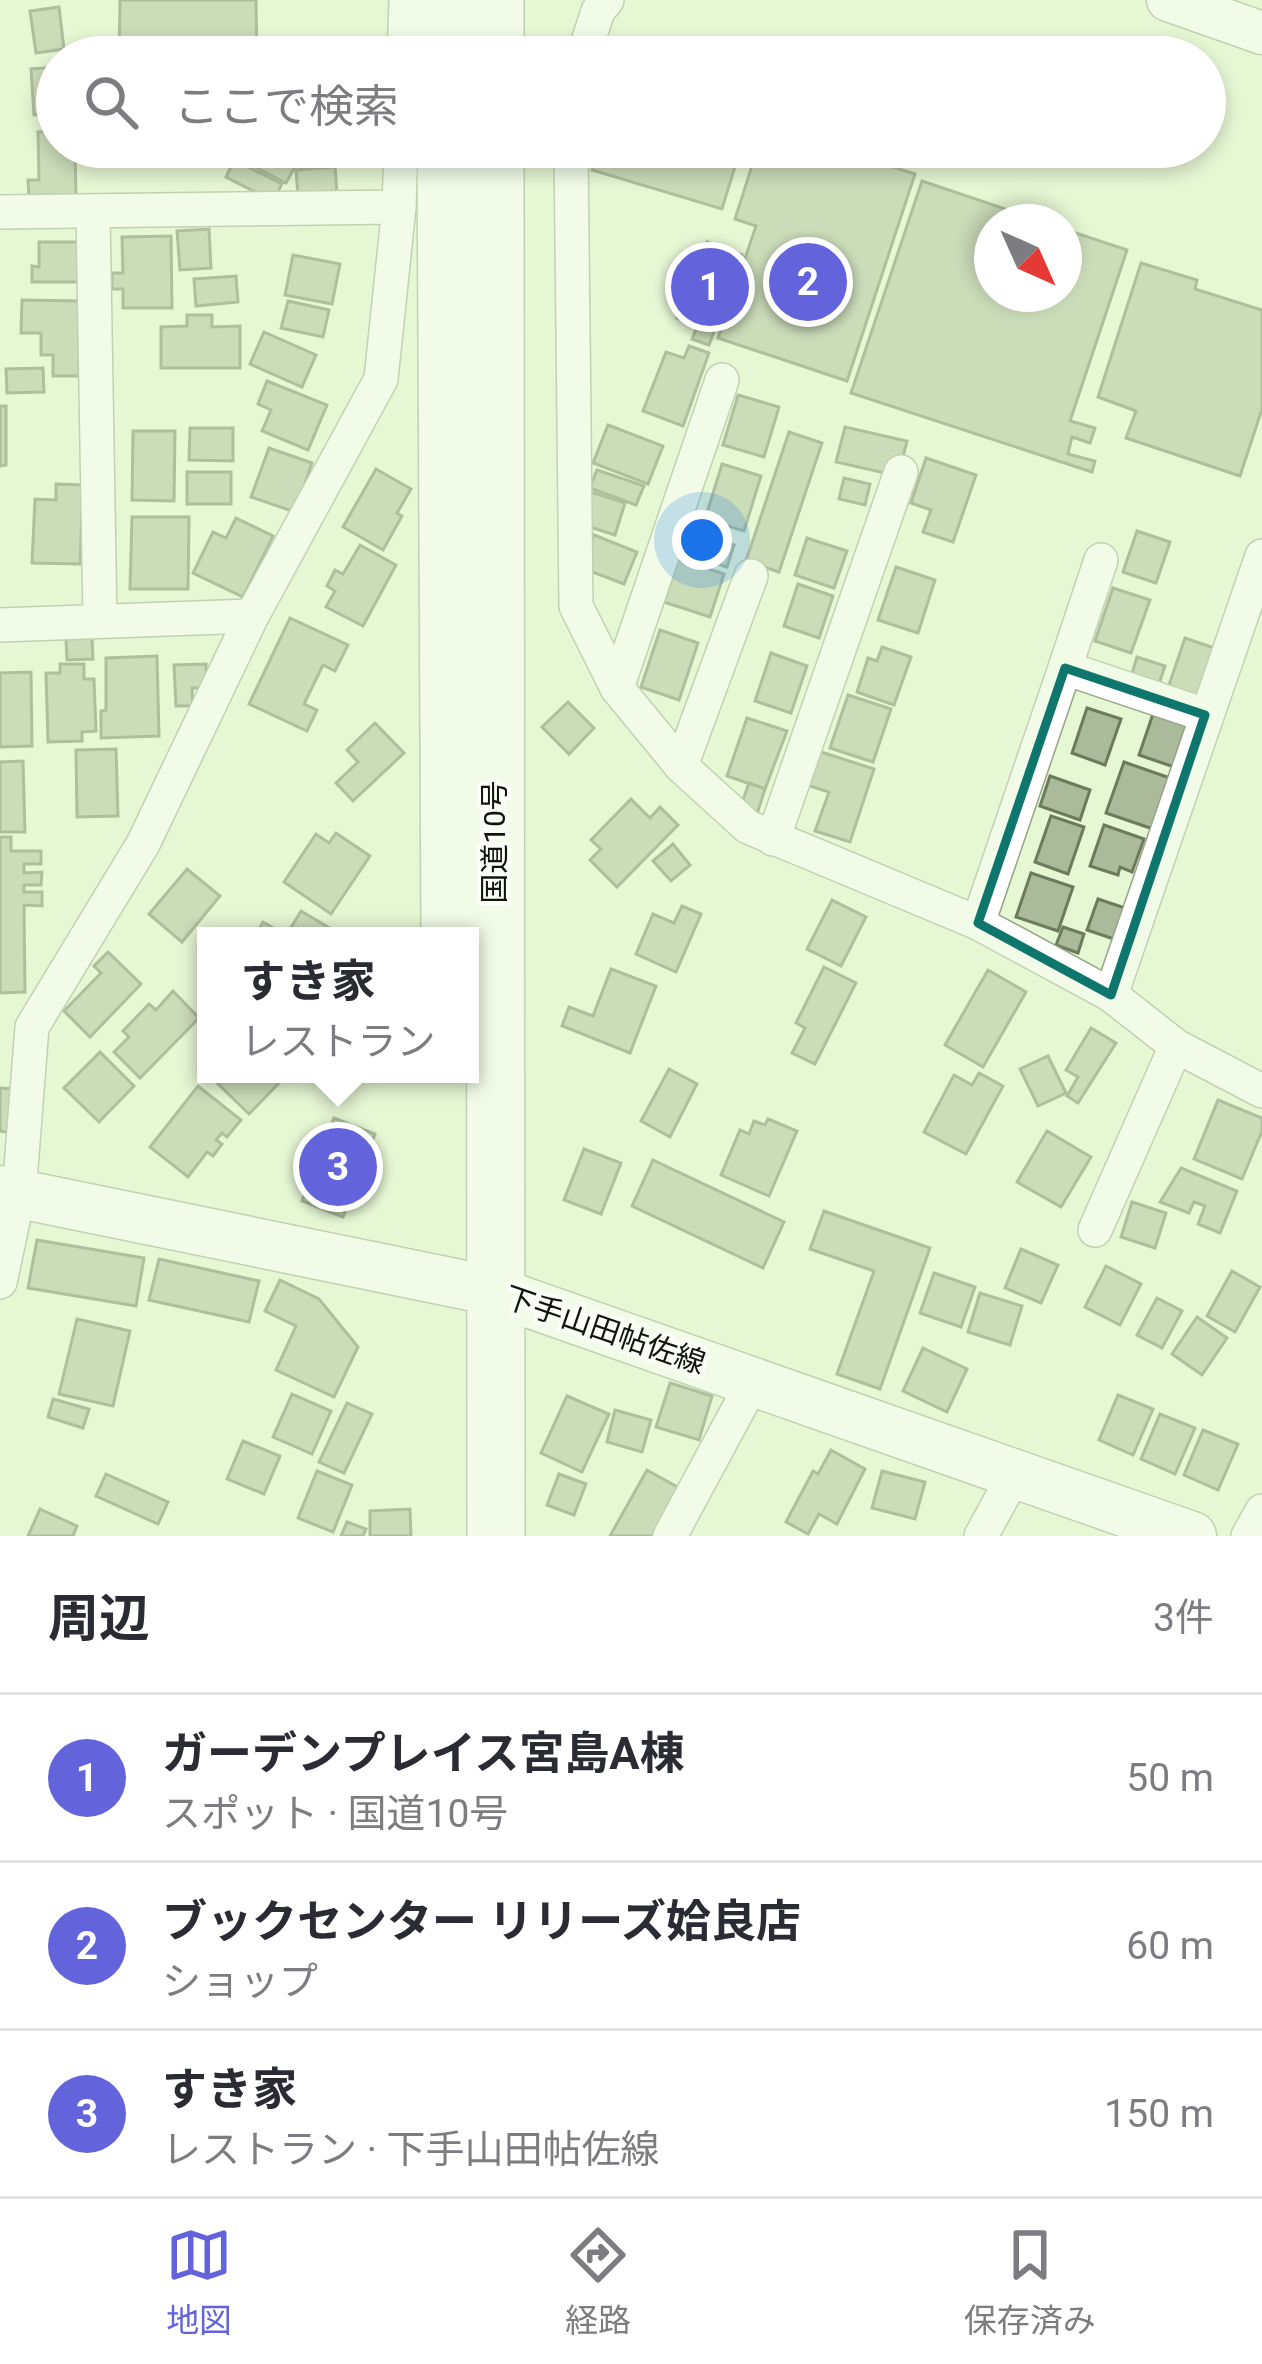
<!DOCTYPE html>
<html lang="ja">
<meta charset="utf-8">
<style>
:root{--surface:#fff;--page:#f2f2f3;--text:#2b2b33;--muted:#7c7c81;--line:#e1e1e2;--accent:#6363dc}
body{margin:0;font-family:Roboto,"Noto Sans JP",sans-serif;background:var(--page);color:var(--text)}
.compass{position:absolute;left:974px;top:204px;width:108px;height:108px;border-radius:50%;background:var(--surface);box-shadow:0 6px 18px #0003;rotate:135deg}
.you{position:absolute;left:702px;top:540px;width:42px;height:42px;margin:-30px;border:9px solid #fff;border-radius:50%;background:#1a73e8;box-shadow:0 0 0 18px #1a73e833}
.badge{display:grid;place-items:center;width:78px;height:78px;border-radius:50%;background:var(--accent);color:#fff;font-size:39px;font-weight:700}
.pin{position:absolute;translate:-50% -50%;border:6px solid #fff;box-shadow:0 3px 12px #0006}
.popup{position:absolute;left:197px;top:927px;width:282px;height:156px;box-sizing:border-box;display:grid;place-content:center;border-radius:0px;background:var(--surface);filter:drop-shadow(0 3px 9px #0005);font-size:39px;white-space:nowrap;color:var(--muted)}
.popup b{font-size:45px;color:var(--text)}
.popup::after{content:'';position:absolute;left:50%;top:100%;margin-left:-24px;border:24px solid transparent;border-top-color:var(--surface)}
.list{margin:0;padding:0;list-style:none}
h2{display:flex;justify-content:space-between;align-items:center;height:156px;margin:0;padding:0 48px;font-size:51px}
h2 small{font-size:39px;font-weight:400;color:var(--muted)}
.list li{display:grid;grid-template-columns:78px 1fr auto;gap:36px;align-items:center;box-sizing:border-box;height:168px;padding:0 48px;border-top:3px solid var(--line)}
.list b{display:block;font-size:45px;white-space:nowrap}
.list p{margin:0;font-size:39px;white-space:nowrap;color:var(--muted)}
.list em{font-size:39px;font-style:normal;color:var(--muted)}
.icon{flex:none;width:66px;height:66px;fill:none;stroke:currentColor;stroke-width:2;stroke-linecap:round;stroke-linejoin:round}
.map{position:relative;flex:none;width:1262px;height:1536px;overflow:hidden}
.search{position:absolute;background:var(--surface);box-shadow:0 6px 18px #0003;left:36px;right:36px;top:36px;height:132px;display:flex;align-items:center;gap:30px;box-sizing:border-box;padding:0 42px;border-radius:66px;color:var(--muted);font-size:45px}
.sheet{height:660px;background:var(--surface)}
nav{display:flex;justify-content:space-around;align-items:center;box-sizing:border-box;height:168px;border-top:3px solid var(--line);background:var(--surface);font-size:33px;color:var(--muted)}
nav a{display:grid;justify-items:center;gap:6px}
nav .on{color:var(--accent)}
.map>svg:first-child{display:block}
.building{fill:#aaba9a;stroke:#6c7b5c;stroke-width:3}
.lines{fill:none;stroke-linecap:round;stroke-linejoin:round}
.minor-casing{stroke:#95a485;stroke-width:36}
.tertiary-casing{stroke:#95a485;stroke-width:45}
.secondary-casing{stroke:#95a485;stroke-width:51}
.trunk-casing{stroke:#95a485;stroke-width:60}
.minor{stroke:#fff;stroke-width:33}
.tertiary{stroke:#fff;stroke-width:42}
.secondary{stroke:#fff;stroke-width:48}
.trunk{stroke:#fff;stroke-width:57}
.marked{fill:none;stroke:#0f766e;stroke-width:9;stroke-linejoin:round}
.labels{text-anchor:middle;dominant-baseline:central;stroke-width:9;stroke-linejoin:round;paint-order:stroke}
.street-label{font-size:30px;fill:#10150a;stroke:#fbfef7}
</style>
<div class="map">
<svg width="1262" height="1536" viewBox="0 0 1262 1536">
<rect width="100%" height="100%" fill="#e6f7d4"/>
<!-- building -->
<g class="building">
<path d="M120,0h136l1,57h-138z"/>
<path d="M59,7l5,42 -28,4 -6,-42z"/>
<path d="M57,67v47l-23,1 -3,-46z"/>
<path d="M57,131v16h18l1,50 -47,1 -1,-18h11l-1,-48z"/>
<path d="M233,147h39l26,14 -12,22 -56,-29z"/>
<path d="M599,147h142l-19,62 -130,-39z"/>
<path d="M758,147h73l84,27 -68,207 -129,-43 38,-112 -21,-7z"/>
<path d="M234,160l48,24 -9,17 -47,-24z"/>
<path d="M335,167l2,26 -39,3 -2,-26z"/>
<path d="M922,181l122,41h-52v72h72v-65l63,21 -57,171 25,7 -5,15 -18,-6 -4,17 27,7 -3,11 -241,-79z"/>
<path d="M209,229l2,39 -31,2 -3,-39z"/>
<path d="M171,236l1,72h-49v-19h-11v-16h11l-1,-36z"/>
<path d="M39,242h43v40h-50v-16l7,1z"/>
<path d="M707,242l35,13 -33,90 -17,-6 6,-14 -21,-7z"/>
<path d="M293,255l47,9 -8,40 -47,-9z"/>
<path d="M1141,263l56,17 -2,9 67,21v99l-22,67 -114,-38 10,-27 -38,-14z"/>
<path d="M236,276l2,26 -42,4 -2,-27z"/>
<path d="M22,300l58,1 -1,75h-26v-21h-12v-22h-20z"/>
<path d="M288,301l41,9 -6,27 -42,-9z"/>
<path d="M187,315h25v12l28,-1v42h-79v-41l26,-1z"/>
<path d="M264,332l52,23 -14,32 -52,-23z"/>
<path d="M689,346l20,7 -26,73 -40,-15 23,-59 18,6z"/>
<path d="M43,368l1,24 -37,1 -1,-24z"/>
<path d="M267,381l60,24 -19,45 -46,-19 9,-21 -13,-6z"/>
<path d="M738,395l41,12 -15,50 -41,-12z"/>
<path d="M0,406h6v59l-6,1z"/>
<path d="M608,425l55,21 -15,38 -55,-21z"/>
<path d="M845,427l62,14 -9,35 -62,-14z"/>
<path d="M190,428h43v33l-44,-1z"/>
<path d="M133,431h42l-1,70 -42,-1z"/>
<path d="M789,432l33,11 -43,129 -33,-11z"/>
<path d="M269,448l43,15 -17,49 -44,-15z"/>
<path d="M926,458l50,17 -23,67 -30,-10 8,-22 -20,-7z"/>
<path d="M722,464l39,12 -17,55 -39,-12z"/>
<path d="M376,469l35,20 -14,24 5,3 -19,34 -40,-23z"/>
<path d="M597,470l47,16 -8,19 -46,-17z"/>
<rect x="187" y="472" width="44" height="32"/>
<path d="M844,478l26,6 -5,21 -26,-6z"/>
<path d="M56,484l27,1 -3,79 -48,-1 3,-64 21,1z"/>
<path d="M591,492l34,11 -10,32 -34,-11z"/>
<path d="M132,517h57l-1,72h-58z"/>
<path d="M236,518l37,18 -30,61 -50,-24 20,-41 13,6z"/>
<path d="M1137,531l33,11 -14,41 -33,-11z"/>
<path d="M702,534l32,11 -7,22 -33,-11z"/>
<path d="M594,535l43,17 -13,32 -42,-16z"/>
<path d="M807,538l40,13 -13,37 -39,-13z"/>
<path d="M360,545l36,20 -33,61 -37,-19 9,-16 -8,-5 8,-16 8,4z"/>
<path d="M678,559l46,15 -14,43 -46,-15z"/>
<path d="M896,567l39,13 -17,53 -40,-13z"/>
<path d="M798,584l35,12 -14,42 -35,-12z"/>
<path d="M1113,588l37,12 -19,53 -36,-12z"/>
<path d="M290,618l58,27 -13,26 -12,-6 -19,39 13,6 -10,21 -58,-27z"/>
<path d="M660,630l38,13 -19,57 -38,-13z"/>
<path d="M92,638l1,21 -26,1 -1,-21z"/>
<path d="M1185,638l32,11 -19,52 -31,-10z"/>
<path d="M882,647l29,10 -17,48 -37,-13 11,-34 9,3z"/>
<path d="M771,653l36,13 -16,47 -36,-12z"/>
<path d="M157,656l2,80 -58,2v-27l5,-1v-52z"/>
<path d="M1137,657l28,9 -8,24 -27,-10z"/>
<path d="M60,664h24v15h10l2,52 -14,1v9l-34,1 -2,-69h14z"/>
<path d="M206,664l1,24h-15l1,18h-17l-2,-41z"/>
<path d="M31,672l1,74 -32,1v-74z"/>
<path d="M848,695l43,14 -18,53 -43,-14z"/>
<path d="M568,702l26,26 -25,26 -27,-27z"/>
<path d="M1087,708l34,11 -16,46 -33,-12z"/>
<path d="M1154,711l35,12 -15,44 -35,-12z"/>
<path d="M747,718l40,13 -22,58 -38,-13z"/>
<path d="M375,723l29,30 -51,48 -17,-18 22,-21 -11,-12z"/>
<path d="M116,749l2,67 -41,1 -1,-67z"/>
<path d="M818,751l56,18 -24,73 -35,-11 14,-39 -22,-7z"/>
<path d="M23,761l2,71h-25v-70z"/>
<path d="M1124,762l46,16 -17,51 -47,-16z"/>
<path d="M1050,776l40,14 -10,30 -40,-14z"/>
<path d="M749,783l16,6 -8,25 -17,-6z"/>
<path d="M631,799l19,19 10,-11 18,18 -61,62 -27,-27 11,-11 -10,-9z"/>
<path d="M1051,816l33,11 -16,47 -33,-12z"/>
<path d="M1104,825l40,14 -12,33 -12,-5 -2,8 -28,-9z"/>
<path d="M336,833l34,23 -39,58 -47,-32 32,-48 13,9z"/>
<path d="M0,837h11v14h30v13h-17v9l18,-1 -1,13h-17v7h18v14l-18,-1 1,87 -25,1z"/>
<path d="M673,844l17,21 -19,16 -18,-20z"/>
<path d="M187,869l33,27 -38,46 -33,-28z"/>
<path d="M1031,873l42,14 -15,44 -42,-14z"/>
<path d="M1098,899l27,9 -11,31 -27,-9z"/>
<path d="M832,900l34,17 -25,49 -34,-17z"/>
<path d="M682,906l19,8 -25,58 -40,-18 17,-40 21,9z"/>
<path d="M301,911l32,19 -4,6h-31l-9,-5z"/>
<path d="M263,922l24,14h-32z"/>
<path d="M1063,927l21,7 -6,19 -22,-8z"/>
<path d="M108,952l33,32 -51,53 -26,-26 37,-38 -7,-7z"/>
<path d="M824,967l32,16 -41,81 -23,-11 13,-25 -9,-5z"/>
<path d="M611,969l45,17 -26,67 -68,-27 7,-19 24,9z"/>
<path d="M988,970l38,22 -43,75 -38,-22z"/>
<path d="M173,991l26,27 -59,60 -26,-26 15,-15 -6,-6 26,-27 7,6z"/>
<path d="M1091,1028l25,15 -38,60 -11,-7 11,-19 -12,-7z"/>
<path d="M100,1052l34,34 -35,36 -35,-34z"/>
<path d="M1048,1056l18,37 -28,13 -18,-37z"/>
<path d="M669,1069l28,15 -27,53 -29,-16z"/>
<path d="M979,1073l24,13 -37,68 -42,-22 30,-57 18,10z"/>
<path d="M228,1074h41l10,9 -30,31 -31,-30z"/>
<path d="M198,1086l43,34 -14,17 -5,-4 -6,7 6,4 -9,12 -6,-4 -19,25 -38,-30z"/>
<path d="M0,1088l18,1 -5,44 -13,-2z"/>
<path d="M1218,1100l44,18v13l-20,48 -48,-20z"/>
<path d="M334,1118l41,16 -32,83 -41,-16z"/>
<path d="M768,1119l29,12 -28,65 -48,-21 19,-45 9,4 5,-13 11,4z"/>
<path d="M1047,1131l44,26 -30,50 -44,-25z"/>
<path d="M584,1149l37,14 -20,51 -37,-14z"/>
<path d="M653,1160l131,62 -21,46 -131,-62z"/>
<path d="M1181,1168l56,23 -17,42 -22,-9 7,-18 -11,-4 -5,11 -29,-11z"/>
<path d="M1132,1202l34,11 -11,35 -34,-11z"/>
<path d="M824,1211l106,37 -50,141 -43,-15 37,-103 -64,-22z"/>
<path d="M37,1240l107,18 -8,48 -108,-18z"/>
<path d="M1021,1249l37,16 -17,38 -36,-15z"/>
<path d="M159,1259l100,22 -10,41 -100,-22z"/>
<path d="M1106,1266l35,18 -21,41 -35,-18z"/>
<path d="M1232,1271l28,16 -25,45 -28,-16z"/>
<path d="M934,1273l41,14 -14,40 -41,-14z"/>
<path d="M280,1280l39,19 39,48 -24,50 -58,-27 20,-44 -31,-15z"/>
<path d="M980,1293l42,13 -12,39 -42,-13z"/>
<path d="M1157,1298l25,13 -20,37 -25,-13z"/>
<path d="M1197,1317l30,21 -25,37 -30,-21z"/>
<path d="M77,1319l53,12 -17,75 -54,-12z"/>
<path d="M923,1348l44,21 -20,43 -44,-21z"/>
<path d="M670,1383l42,13 -13,44 -43,-13z"/>
<path d="M292,1394l39,17 -19,43 -39,-17z"/>
<path d="M1118,1395l35,14 -20,46 -34,-15z"/>
<path d="M567,1396l42,18 -27,58 -41,-19z"/>
<path d="M53,1399l36,10 -6,19 -35,-11z"/>
<path d="M347,1403l25,11 -28,59 -25,-11z"/>
<path d="M615,1410l36,10 -9,32 -35,-10z"/>
<path d="M1160,1414l35,14 -20,46 -34,-15z"/>
<path d="M1203,1430l35,14 -20,46 -34,-15z"/>
<path d="M243,1441l37,15 -16,38 -37,-15z"/>
<path d="M831,1450l34,19 -28,55 -18,-10 -11,20 -22,-12 27,-51 5,3z"/>
<path d="M647,1470l34,19 -27,47h-44z"/>
<path d="M317,1471l35,14 -19,47 -35,-14z"/>
<path d="M882,1471l43,11 -10,37 -43,-11z"/>
<path d="M106,1474l62,28 -10,22 -62,-28z"/>
<path d="M559,1474l27,10 -12,31 -27,-10z"/>
<path d="M40,1509l37,17 -4,10h-45z"/>
<path d="M410,1509l1,27h-41v-25z"/>
<path d="M347,1522l19,7 -3,7h-22z"/>
</g>
<g class="lines">
<defs>
<g id="minor">
<path d="M404,57l2,-57"/>
<path d="M583,57l15,-46 9,-11"/>
<path d="M571,147l5,459 41,82 64,78 67,61 230,96 133,72"/>
<path d="M0,212l399,-5"/>
<path d="M93,212l7,409"/>
<path d="M1262,556l-151,439 65,51 86,45"/>
<path d="M0,625l252,-9"/>
<path d="M1065,668l36,-108"/>
<path d="M617,688l105,-308"/>
<path d="M681,766l70,-190"/>
<path d="M773,839l128,-367"/>
<path d="M978,923l87,-255 140,47"/>
<path d="M1095,1230l81,-184"/>
<path d="M0,1282l19,-89 13,-166 111,-183 109,-228 129,-237 18,-172 2,-60"/>
<path d="M670,1536l83,-154"/>
<path d="M981,1536l35,-64"/>
<path d="M1248,1536l14,-25"/>
</g>
<path id="tertiary" d="M1168,0l94,33"/>
<path id="secondary" d="M0,1190l494,101 698,245"/>
<g id="trunk">
<path d="M446,0v57"/>
<path d="M495,57v-57"/>
<path d="M446,147l4,789"/>
<path d="M495,147l1,1389"/>
</g>
</defs>
<!-- minor casing -->
<use href="#minor" class="minor-casing"/>
<!-- tertiary casing -->
<use href="#tertiary" class="tertiary-casing"/>
<!-- secondary casing -->
<use href="#secondary" class="secondary-casing"/>
<!-- trunk casing -->
<use href="#trunk" class="trunk-casing"/>
<!-- minor -->
<use href="#minor" class="minor"/>
<!-- tertiary -->
<use href="#tertiary" class="tertiary"/>
<!-- secondary -->
<use href="#secondary" class="secondary"/>
<!-- trunk -->
<use href="#trunk" class="trunk"/>
</g>
<!-- marked area -->
<path d="M0 0H1262V1536H0ZM1065,668l140,47 -94,280 -133,-72z" fill="#e6f7d4" fill-opacity=".55" fill-rule="evenodd"/>
<path class="marked" d="M1065,668l140,47 -94,280 -133,-72z"/>
<g class="labels">
<!-- street labels -->
<g class="street-label">
<text transform="translate(494 842) rotate(-90)">国道10号</text>
<text transform="translate(605 1330) rotate(19)">下手山田帖佐線</text>
</g>
</g>
</svg>
<svg class="compass" viewBox="-18 -18 36 36"><path d="M0-13l5 13h-10z" fill="#e53935"/><path d="M0 13l5-13h-10z" fill="#7c7c81"/></svg>
<div class="you"></div>
<div class="pin badge" style="left:710px;top:287px">1</div>
<div class="pin badge" style="left:808px;top:282px">2</div>
<div class="pin badge" style="left:338px;top:1167px">3</div>
<div class="popup"><b>すき家</b>レストラン</div>
<div class="search"><svg class="icon" aria-label="search" viewBox="0 0 24 24"><circle cx="10" cy="10" r="6"/><path d="M15 15l6 6"/></svg>ここで検索</div>
</div>
<section class="sheet">
<h2>周辺<small>3件</small></h2>
<ul class="list">
<li><span class="badge">1</span><div><b>ガーデンプレイス宮島A棟</b><p>スポット · 国道10号</p></div><em>50 m</em></li>
<li><span class="badge">2</span><div><b>ブックセンター リリーズ姶良店</b><p>ショップ</p></div><em>60 m</em></li>
<li><span class="badge">3</span><div><b>すき家</b><p>レストラン · 下手山田帖佐線</p></div><em>150 m</em></li>
</ul>
</section>
<nav>
<a class="on"><svg class="icon" aria-label="map" viewBox="0 0 24 24"><path d="M3 6l6-2 6 2 6-2v14l-6 2-6-2-6 2zM9 4v14M15 6v14"/></svg>地図</a>
<a><svg class="icon" aria-label="directions" viewBox="0 0 24 24"><path d="M12 3l9 9-9 9-9-9zM9 14v-3h6M13 9l2 2-2 2"/></svg>経路</a>
<a><svg class="icon" aria-label="saved" viewBox="0 0 24 24"><path d="M7 4h10v16l-5-4-5 4z"/></svg>保存済み</a>
</nav>
